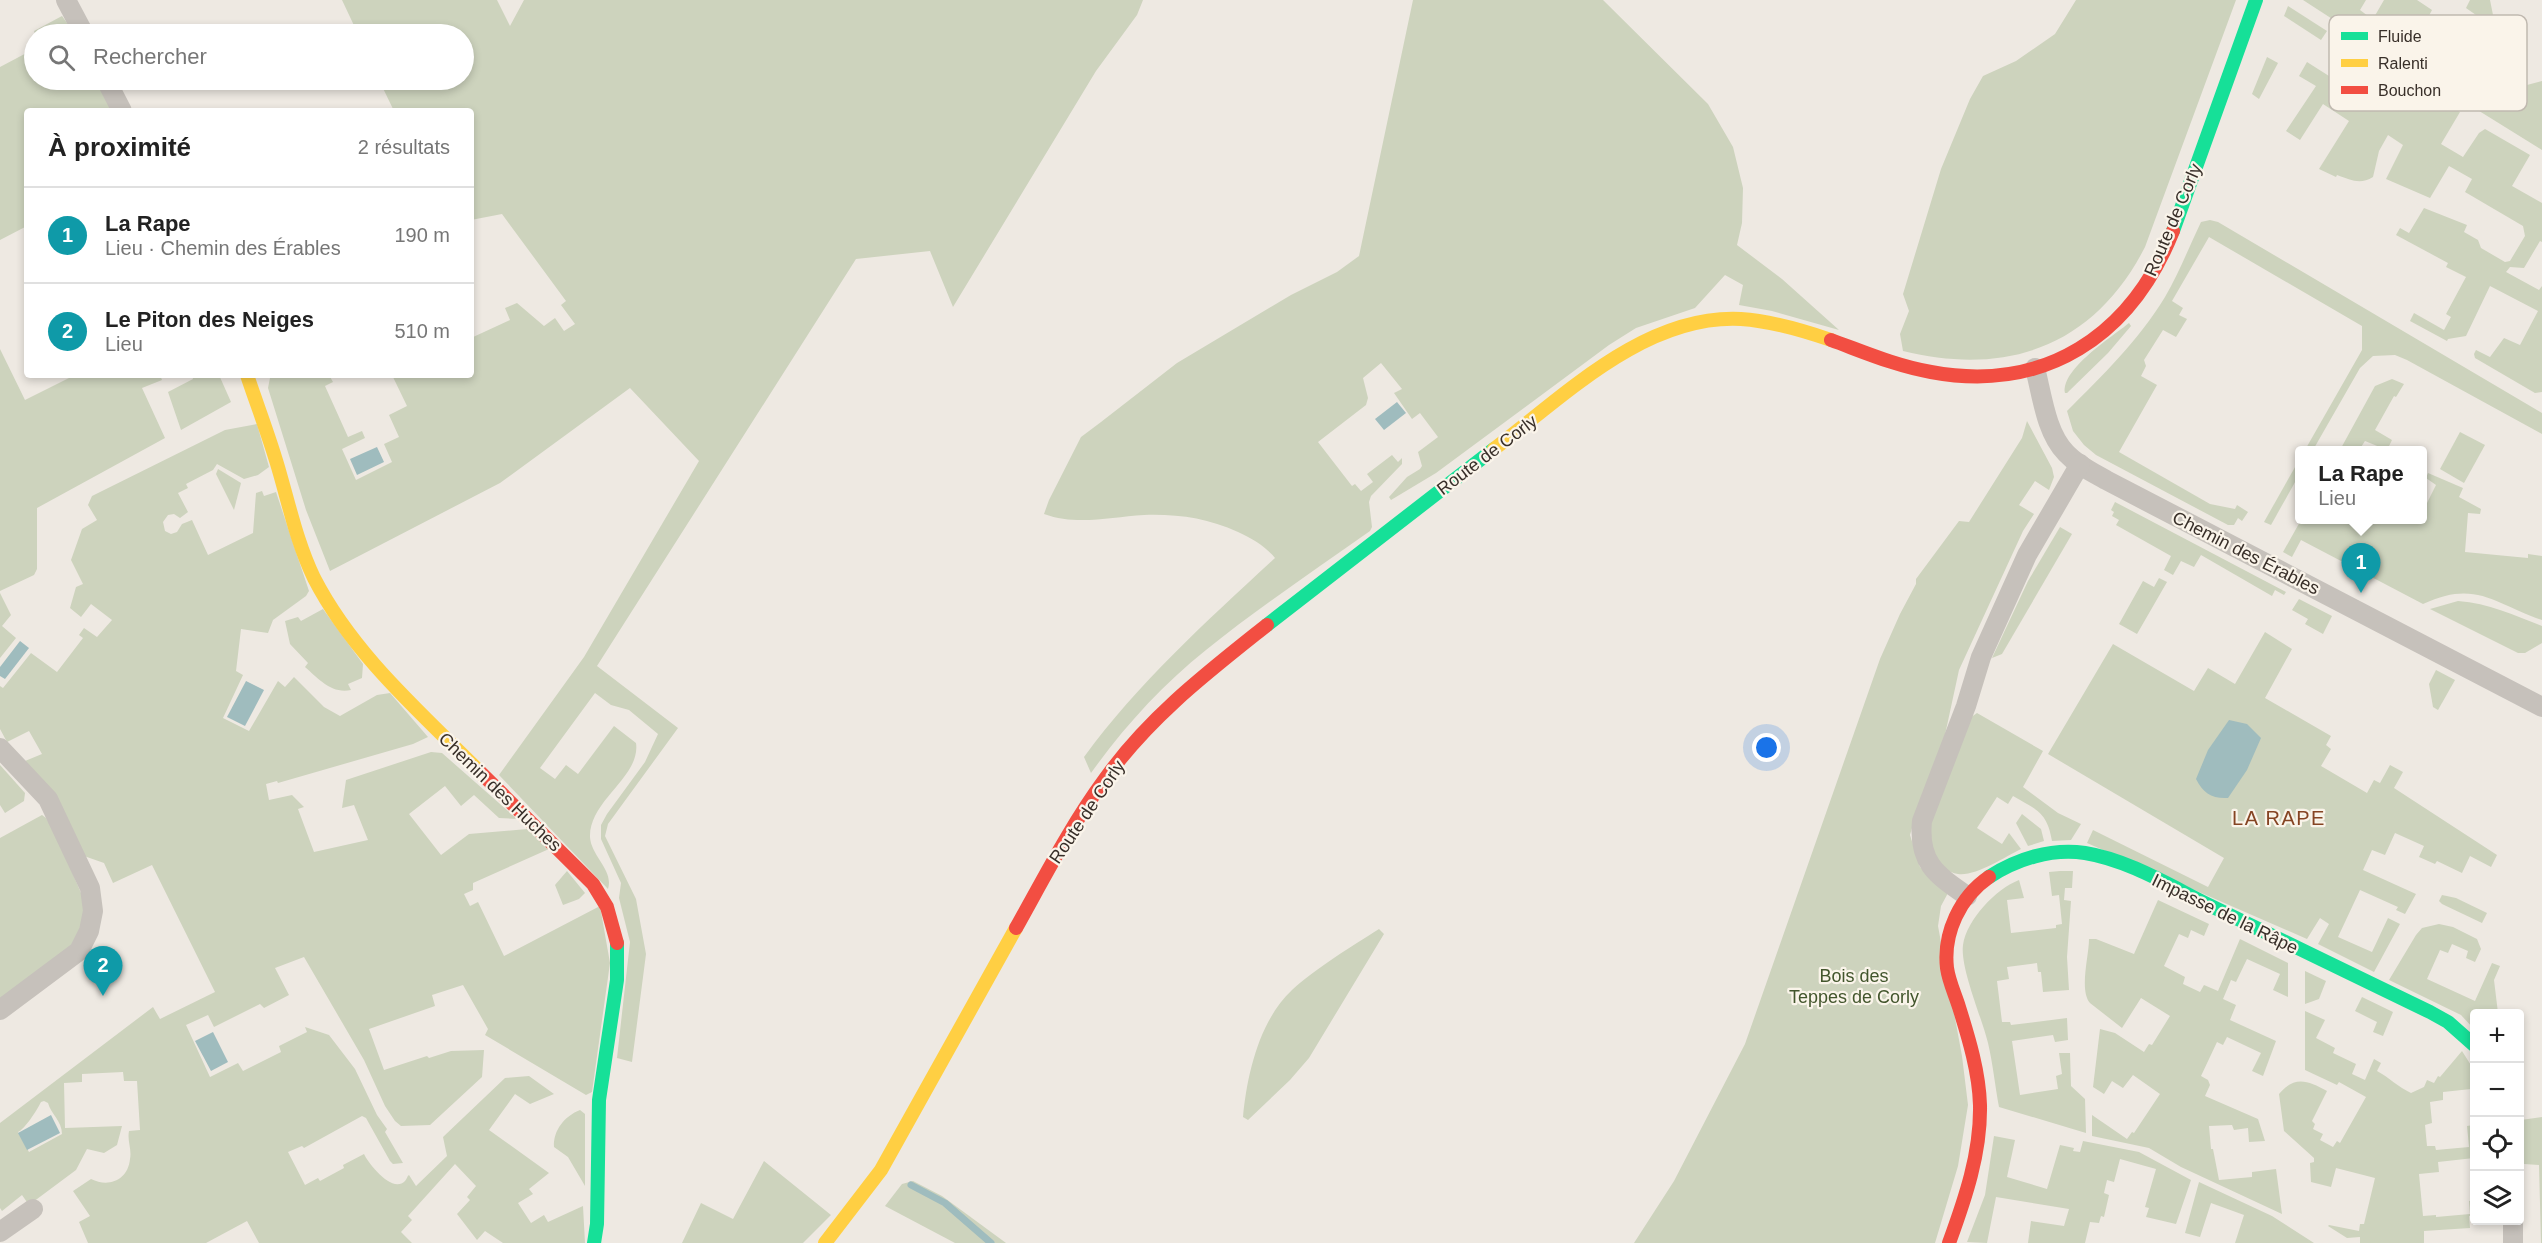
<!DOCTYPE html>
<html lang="fr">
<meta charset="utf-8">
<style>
:root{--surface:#fff;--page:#f6f6f6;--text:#222;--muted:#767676;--line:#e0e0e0;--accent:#78706a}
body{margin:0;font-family:Arial,sans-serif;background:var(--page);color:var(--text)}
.controls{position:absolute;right:18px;bottom:18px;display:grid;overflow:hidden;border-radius:6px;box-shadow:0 3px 9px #0003}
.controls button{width:54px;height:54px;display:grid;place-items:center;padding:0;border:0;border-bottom:2px solid var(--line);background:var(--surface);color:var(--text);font:30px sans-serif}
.you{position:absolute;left:1767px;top:748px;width:21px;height:21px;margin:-15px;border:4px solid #fff;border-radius:50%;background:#1a73e8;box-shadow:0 0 0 9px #1a73e833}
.badge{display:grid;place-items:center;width:39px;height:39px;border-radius:50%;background:var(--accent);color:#fff;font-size:20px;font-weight:700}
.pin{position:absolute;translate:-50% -50px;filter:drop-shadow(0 2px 3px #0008)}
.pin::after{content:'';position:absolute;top:32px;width:21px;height:18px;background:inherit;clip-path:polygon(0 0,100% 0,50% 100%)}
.popup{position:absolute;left:2295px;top:446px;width:132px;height:78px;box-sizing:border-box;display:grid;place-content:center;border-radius:6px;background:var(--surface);filter:drop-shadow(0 2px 4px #0005);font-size:20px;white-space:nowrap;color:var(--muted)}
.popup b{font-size:22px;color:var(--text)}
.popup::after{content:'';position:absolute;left:50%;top:100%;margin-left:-12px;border:12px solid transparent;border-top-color:var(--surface)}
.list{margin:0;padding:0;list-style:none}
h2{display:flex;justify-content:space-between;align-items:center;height:78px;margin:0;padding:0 24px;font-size:26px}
h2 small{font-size:20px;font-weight:400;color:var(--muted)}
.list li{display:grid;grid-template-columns:39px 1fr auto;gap:18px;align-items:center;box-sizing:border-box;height:96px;padding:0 24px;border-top:2px solid var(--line)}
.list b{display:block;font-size:22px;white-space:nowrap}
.list p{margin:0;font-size:20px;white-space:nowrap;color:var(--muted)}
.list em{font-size:20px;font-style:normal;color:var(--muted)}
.icon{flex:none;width:33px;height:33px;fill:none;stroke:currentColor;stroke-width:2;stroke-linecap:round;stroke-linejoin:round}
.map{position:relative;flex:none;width:2542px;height:1243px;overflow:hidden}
.search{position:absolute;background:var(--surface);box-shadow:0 3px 9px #0003;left:24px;top:24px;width:450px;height:66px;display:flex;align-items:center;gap:15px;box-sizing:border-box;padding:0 21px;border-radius:33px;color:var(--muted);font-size:22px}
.panel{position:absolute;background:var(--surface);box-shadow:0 3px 9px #0003;left:24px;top:108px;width:450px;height:270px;border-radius:6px}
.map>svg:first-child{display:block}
.green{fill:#cdd3bd;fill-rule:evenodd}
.water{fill:#9fbcbe}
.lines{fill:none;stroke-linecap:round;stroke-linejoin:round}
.stream{stroke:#9fbcbe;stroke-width:7}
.street{stroke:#c6c1bb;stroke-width:20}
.fast{stroke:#16e098;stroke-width:14}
.slow{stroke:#ffcf43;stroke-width:14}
.jam{stroke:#f24e42;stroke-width:14}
.labels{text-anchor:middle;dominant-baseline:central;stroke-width:4.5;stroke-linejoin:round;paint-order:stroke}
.street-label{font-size:18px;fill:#382f29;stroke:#faf4ea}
.park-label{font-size:18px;fill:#43562d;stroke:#faf4ea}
.neighbourhood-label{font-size:20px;letter-spacing:1.5px;fill:#854423;stroke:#faf4ea}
.key{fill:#faf4ea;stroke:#c0b9b0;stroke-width:1.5}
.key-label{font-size:16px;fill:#382f29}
</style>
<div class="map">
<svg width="2542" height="1243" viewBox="0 0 2542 1243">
<rect width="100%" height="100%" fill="#eee9e2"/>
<!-- green -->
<g class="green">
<path d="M342,0h155l13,26 14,-26h619l-6,15 -41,56 -143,236 -23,-56 -74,8 -259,407 81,62 -70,96 -3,12 31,63 10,55 -14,108 -15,-4 13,-116 -11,-44 2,-15 -20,-44v-14l6,-11 38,-52 13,-28 -29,-24 -18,-5 -16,-12 -55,75 15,11 11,-14 12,9 36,-48 22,17c5,34 -47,57 -46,94 1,19 24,33 18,52l-109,-114 85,-118 115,-196 -69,-73 -130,95 -170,88 -24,-61 -38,-122 2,-10 4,-3h55l4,7 -8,4 23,51 14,-6 3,7 -23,11 14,31 36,-18 -8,-18 15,-7 -10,-22 18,-9 -15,-31h79v-37l39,-18 -5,-12 12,-5 27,23 11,-8 9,13 11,-7 -14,-19 5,-4 -64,-87 -31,6v-109h-77l-15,-31h85v-46h-106z"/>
<path d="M1413,0h190l105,104 25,43 10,41 -1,35 -5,22 45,34 57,51 -67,-19 -33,-6 4,-20 -18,-10 -30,33 -59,20 -27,17 -173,128 -45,27 -2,-3 18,-20 13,-8 2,-3 -4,-14 20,-15 -18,-24 -8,6 -18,-26 8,-4 -21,-26 -18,15 5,20 -2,7 -48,37 34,44 3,-2 6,7 12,-9 -6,-8 25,-19 6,7 4,-4v6l-31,32 -2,6 3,25 -2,4c-55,39 -112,77 -164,119 -44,35 -82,77 -115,123l-7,-16c55,-75 123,-136 191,-199 -11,-13 -21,-18 -37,-26 -31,-14 -60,-18 -94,-17 -34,2 -67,11 -100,-1l5,-14 32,-63 20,-15 76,-59 114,-68 46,-23 22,-16z"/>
<path d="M2076,0h160l-91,247c-50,98 -136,130 -242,104l-3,-17 9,-23 -6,-17 38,-125 29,-70 13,-23 33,-15 39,-27z"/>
<path d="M2303,0h63l-6,10 8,6 -11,19z"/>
<path d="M2384,0h33l15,10 -9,17 -4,-2 -15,27 33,20 -6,10 -69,-44z"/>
<path d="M2470,0h20l3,15 25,11 2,23 -24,6 5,31 14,9 8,-12 4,2 15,-4v69l-95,-59 10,-17 -12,-7 31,-52 -10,-7z"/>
<path d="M2288,6l39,25 -6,9 -37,-24z"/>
<path d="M62,16l13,18h-40l-1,-3z"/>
<path d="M34,49v31h64l16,31h-87v115l-27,14v-173z"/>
<path d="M2267,57l11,6 -19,36 -7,-5z"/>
<path d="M2372,57l88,55 -19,32 22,13 16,-24 6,-4 45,26 -18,31 30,17v39l-2,-1 -16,27 -14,-1 -4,5 33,18 3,-4v106l-7,1 -60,-35 -1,-4 2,-4 14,7 14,-19 16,7 18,-34 -48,-25 -24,50 -18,3 -1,2 -37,-20 4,-8 30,17 7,-13 -5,-3 20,-37 -20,-10 2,-4 -52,-28 4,-7 9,5 15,-25 43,17 -3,7 14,8 3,8 24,14 5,-1 15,-25 -2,-10 -58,-34 7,-13 -23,-13 -19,32 -44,-19 17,-34 -15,-10 -9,16 -6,26c-13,8 -22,3 -36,-2l-1,2 -17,-8 30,-48 -26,-17 -23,36 -14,-9 30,-45 -17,-10 8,-14 44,28z"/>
<path d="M2210,220l8,2 324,191v21l-135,-74 -12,-5 -22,1 -13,12 -47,82h-8l57,-100v-24l-153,-89 -37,64 11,7 -4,7 8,4 -11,18 -13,-7 -19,30 2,6 -5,10 16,9 -38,67 91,52 25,5 2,-4 11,7 -6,9 -4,-3 -4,7h-6l-132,-70 -12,-10 -11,-14 -6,-20c35,-35 72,-71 98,-114 14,-24 24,-50 36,-75z"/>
<path d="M2129,323l2,3 -23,27 -41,40h-2c-4,-24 47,-56 64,-70z"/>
<path d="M0,349l25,51 50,-25h85l2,5 -20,8 23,50 -128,70v61l-3,6 -34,16z"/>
<path d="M192,375h27l12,27 -50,28 -13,-38 25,-13z"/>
<path d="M2392,379l12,5 -8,13 -2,-1 -19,34 17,10 -5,10 -22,-9 -6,9h-19l35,-64z"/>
<path d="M2027,421l25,47 2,9 -5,13 -14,-9 -16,24 15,9 -11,17 -64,139 -16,74 -23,56 -10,35 10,32 28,26 -7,13 -3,20 24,130 6,49 -10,61 -23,77h-301l40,-62 71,-137 135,-385 20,-45 16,-30v-5l43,-58 10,1 53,-84z"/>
<path d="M257,424l12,43 -11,8 -14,4 -27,-15 -4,6 -27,14 2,4 -10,5 10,19 -8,6 -6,-4 -6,1 -5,7 2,9 6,3 6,-2 5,-8 10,-4 16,35 45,-22 3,-40 6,-2 2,5 12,-4 33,99 -3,5 -33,24 -5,13 -27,-4 -5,42 7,4 -20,43 26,13 29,-50 7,6 9,-10 30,30 16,9 37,-21 13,-2 38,44 -15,7 -135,39 -1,-2 -11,3 3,16 23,-5 12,12 -6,2 16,43 54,-12 -14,-35 -12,3 4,-28 85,-28 11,1 75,66 -18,-1 -25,-23 -13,11 -16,-20 -36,28 32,41 28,-21 58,-5 22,20 -76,34v7l-9,4 6,12 8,-4 26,54 96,-50 10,57 -18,129 -6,3 -101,-60 3,-6 -25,-44 -31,10 3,11 -66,23 15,41 43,-14 2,2 22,-7 33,-1 -2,27 -52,48 -29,1 -6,-5 -10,-15 -21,-46 -60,-103 -29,11 14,27 -25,13 -4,-4 -46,23 -6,-12 -22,10 24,52 28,-14 5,8 38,-19 -2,-6 28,-14 -2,-5 24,8 26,34 22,46 10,14 -2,3 18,31 -10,1 -3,-3 -24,-43 -4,-2 -58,32 -2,-2 -14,6 17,33 13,-7 2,3 24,-13 -1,-3 21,-11c4,9 28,40 41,27 2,-2 2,-5 4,-6l7,11 31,-30 -4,-19 62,-59 24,-2 25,18 -24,10 -15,-10 -26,36 60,43 -20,16 4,5 -15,9 13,20 13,-8 4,7 35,-16 2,37h-82l-18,-12 -8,9 -20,-26 13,-14 -3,-3 9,-11 -21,-22 -47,52 4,4 -11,12 11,11h-153l-12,-22 -41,22h-118l-9,-21 11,-6 -17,-25 18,-12c18,9 37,1 39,-20 2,-10 -3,-18 -1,-28l11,-1 -3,-49h-13l-1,-9 -41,2v8l-18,1 1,45 57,-2 -5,19 -13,8 -17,-4 -11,21 -47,35 -7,-10 -20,16 -2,-3v-85l153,-116 7,12 55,-27 -63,-127 -39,18 -9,-20 -20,-7c-15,-41 -31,-61 -59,-95l17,-7 -13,-23 -22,11 -7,-13v-43l3,2 28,-35 26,19 26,-34 -4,-3 5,-7 13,9 15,-17 -21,-16 -10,13 -11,-9 6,-21 7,-3 -12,-24 11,-31 15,-9 -9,-15 4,-9 133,-66zM44,1101l4,2c3,11 14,18 14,31l-33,18 -11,-20c7,-3 19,-22 23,-30z"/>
<path d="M2460,432l25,13 -21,38 -24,-14z"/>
<path d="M2299,460v15l-28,50 -7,-3z"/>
<path d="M218,469l23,14 -7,27 -18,-36z"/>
<path d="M2428,473l35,15 -4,9 22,12 -1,5 -12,-1 -3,39 63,6v-4l14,2v64c-47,-16 -66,-41 -119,-16l-122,-64 -9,17 -9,-5 18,-32h121l1,-9 13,-26 -10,-7z"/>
<path d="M2115,502l171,90 -2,3 -9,-5 -3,6 -71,-41 -7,12 -13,-6 -8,14 -9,-5 7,-14 -55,-31 3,-5 -7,-4 2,-4 -3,-2z"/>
<path d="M2060,527l12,7 -70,120 -10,4 36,-77z"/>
<path d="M2159,578l8,4 -30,52 -18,-10 24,-43 11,6z"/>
<path d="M0,593l11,22 -9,11 14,12 -16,20z"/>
<path d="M2299,599l33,17 -9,18 -18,-10 3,-5 -16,-9z"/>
<path d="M2458,601c31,2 55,14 84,25v17l-17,10h-7l-88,-44z"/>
<path d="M323,609l40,55 -1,14 -14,6 3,6c-20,4 -32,-11 -46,-23l3,-4 -18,-19 -5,-23 13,-4 3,4z"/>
<path d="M2265,632l27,17 -27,49 66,38 -5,9 5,4 -10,17 46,27 7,-13 6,3 10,-18 13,7 -9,16 103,67 -6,12 -21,-11 -8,17 -25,-12 -2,3 -16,-7 5,-11 -29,-13 -10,22 -13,-5 -9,20 53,24 -11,20 -9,-4 2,-3 -38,-17 -22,47 34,15 16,-34 12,6 -26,48 -56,-28 11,-20 -9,-6 -13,21 -220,-96 6,-13 115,57 16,-29 -176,-104 65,-110 81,47 14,-23 27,16z"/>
<path d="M2436,670l19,10 -17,30 -5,-3 -4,-23z"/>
<path d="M1977,713l66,38 -20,36 35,26 23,11 -10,16 -19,1c-5,-29 -15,-31 -39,-45l-5,8 -11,-7 -20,31 25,16 7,-11 12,16c-16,8 -47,28 -63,25 -10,-1 -17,-9 -25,-15l-3,-34 40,-107z"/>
<path d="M0,765l25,28 -1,8 -19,12 -5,-8z"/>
<path d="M2022,814l19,15 3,12 -16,5 -12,-23z"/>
<path d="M42,815l4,3 12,21 26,61 1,12 -5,22 -10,13 -70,52v-161z"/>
<path d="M567,871l18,22 -6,6 -16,6 -8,-20z"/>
<path d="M2060,871h13l-1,17h-7l-1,12 7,1 -4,56 2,33 -26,2 -2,-20h-3l-1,-9 -30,4 2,12 -12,2 5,41h8l1,3 56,-7 1,22 -13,2 -2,-7 -41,6 8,54 38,-6 -2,-13 6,-2 -3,-21h11l1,33 14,13 1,34 -87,-26c-4,-21 -6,-43 -11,-64 -6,-25 -28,-75 -25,-98 4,-26 33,-56 56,-65l5,18 -17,2 4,33 45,-5v-3l6,-1 -3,-29 -7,1 -3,-24z"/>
<path d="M2442,895l14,3 31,15 -5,10 -40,-19 -3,-3z"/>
<path d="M2158,900l51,24 -5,12 -13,-6 -3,8 -9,-4 -15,32 21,11 -2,7 17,8 4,-7 14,6 22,-52 48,24v34l-15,-7 7,-16 -33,-15 -11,23 -5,-2 -8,19 13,6 -6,15 46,21 -13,35 -11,-5 9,-18 -34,-16 -4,8 -6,-3 -16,34 7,4 2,5 -5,11 53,23 7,22 -16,1 -1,-14 -14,2 -2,-5 -23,1 2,23h2l6,31 33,-3v-5l24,-3 6,45 -101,-47 -32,-19 -57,-12v-21l35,24 5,-7 2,1 26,-39 -27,-19 -10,13 -11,-7 -8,13 -11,-7 7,-58 15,4 29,19 5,-8 3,1 18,-29 -29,-18 -19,30 -32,-25c-11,-13 -1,-47 -1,-64h7l38,15z"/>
<path d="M2439,924l14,3 24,12 4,10 -6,13 -9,-4 2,-7 -16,-7 -4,9 -8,-3 -13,29 48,22 17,-38 8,3 -6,14 4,33 -24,1v15l-13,-14 -72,-35 27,-45 6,-7z"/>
<path d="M1379,929l5,5 -75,124 -19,22 -42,40 -5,-3c4,-42 16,-96 49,-127 23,-21 60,-44 87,-61z"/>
<path d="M2305,971l21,10 -7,18 -14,5z"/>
<path d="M2362,997l31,15 -10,24 -10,-4 4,-10 -22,-11z"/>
<path d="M2305,1011l20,9 -9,18 19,10 -2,5 23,11 -4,10 13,6 9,-21 7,4 -4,8c13,7 21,16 34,22l13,-6 3,-7 7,3 4,-7 2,1 22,-26 12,19v21l-3,-2 -28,3v8l-13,2 2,21 -7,2 2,21h8l1,4 33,-3 -2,-21 7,-1v33l-36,4 1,10 -20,2 4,42 13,-1v2l34,-3 -1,-13 5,-1v15l-5,1 1,12 -46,3v12h-64v-6l-13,1 -19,-12 1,-1 30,6 1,-7h4l11,-46 -39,-10 -5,19 -20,-5 -1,-19 4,-1v-4l-30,-27 -5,-37c16,-19 29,-13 48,-3l-15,30 3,3 -2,5 10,5 -3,6 13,7 4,-6 3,2 26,-46 -27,-15 -2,3 -32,-15z"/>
<path d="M580,1110l5,4v72l-17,-29 -14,-10c-1,-17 11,-31 26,-37z"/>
<path d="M2542,1117v126h-1l-2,-78 -15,-1 -3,-44z"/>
<path d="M1994,1136l21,4 -8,37 40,12 13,-44 14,3 -1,3 7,1 3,-11 56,11 52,28 -15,44 -30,-7 3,-9 -4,-1 11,-38 -36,-10 -6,23 -7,-2 -3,13 5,2 -5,22 -3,-1 -2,7 -9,-1 -5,21h-57l3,-22 33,5 5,-17 -73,-12 -9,46 -20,-1 18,-47z"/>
<path d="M764,1161l67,54 -28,28h-121l19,-40 32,16z"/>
<path d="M913,1181l29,15 64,47h-51l-70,-37 17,-22z"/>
<path d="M2199,1182l73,34 42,27h-79l9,-28 -33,-12 -11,34 -15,-4z"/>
</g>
<!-- water -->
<g class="water">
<path d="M1397,402l9,11 -22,17 -9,-11z"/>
<path d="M377,447l7,15 -27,13 -7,-16z"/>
<path d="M20,641l9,7 -24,31 -5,-3v-9z"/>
<path d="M246,681l18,9 -19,36 -18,-9z"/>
<path d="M2229,720l18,4 14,14 -14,32 -19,28c-16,1 -25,-5 -32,-19l12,-29z"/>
<path d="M213,1032l15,30 -17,9 -16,-30z"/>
<path d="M51,1115l9,18 -33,17 -9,-17z"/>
</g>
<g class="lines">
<!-- stream -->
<path class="stream" d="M911,1185l34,18 46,40"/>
<!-- street -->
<g class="street">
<path d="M66,0l18,34"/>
<path d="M106,80l16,31"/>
<path d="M2035,368c7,27 11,65 31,85 11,12 26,19 40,27l436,227"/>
<path d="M0,748l48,51 42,89 3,23 -4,20 -10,20 -79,59"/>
<path d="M1967,896c-32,-22 -49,-34 -45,-75l44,-115 15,-49 46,-102 53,-91"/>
<path d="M2513,1220v23"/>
<path d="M0,1232l33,-23"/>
</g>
<!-- fast -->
<g class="fast">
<path d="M2173,231l83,-231"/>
<path d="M1267,625l227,-176"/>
<path d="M1989,877c28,-18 62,-29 96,-24 44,7 87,34 126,53 73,35 146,71 219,106l18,10 26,23"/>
<path d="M594,1243l3,-19 2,-124 18,-120v-37"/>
</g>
<!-- slow -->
<g class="slow">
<path d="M247,375c11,33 24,66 33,99 10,35 18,71 34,104 39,76 106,134 165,193"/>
<path d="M1494,449c71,-54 152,-135 247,-130 31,2 61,11 90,21"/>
<path d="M825,1243l56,-73 135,-242"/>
</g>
<!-- jam -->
<g class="jam">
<path d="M1831,340c33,12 65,26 100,32 114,21 200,-36 242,-141"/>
<path d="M479,771l114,113 14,23 10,36"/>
<path d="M1016,928c28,-50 55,-103 89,-149 44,-62 103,-107 162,-154"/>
<path d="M1949,1243c16,-44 32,-90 31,-138 -1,-33 -11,-66 -21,-98 -4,-13 -10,-25 -12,-39 -4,-35 13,-71 42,-91"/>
</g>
</g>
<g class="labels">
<!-- street labels -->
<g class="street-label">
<text transform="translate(2173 220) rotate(-67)">Route de Corly</text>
<text transform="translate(1487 455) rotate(-37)">Route de Corly</text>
<text transform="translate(2246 553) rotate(27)">Chemin des Érables</text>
<text transform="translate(500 792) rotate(44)">Chemin des Huches</text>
<text transform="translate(1087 812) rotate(-56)">Route de Corly</text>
<text transform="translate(2225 914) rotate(26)">Impasse de la Râpe</text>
</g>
<!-- park labels -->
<g class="park-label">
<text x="1854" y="976">Bois des<tspan x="1854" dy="21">Teppes de Corly</tspan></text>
</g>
<!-- neighbourhood labels -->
<g class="neighbourhood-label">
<text x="2279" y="818">LA RAPE</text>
</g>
</g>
<!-- legend -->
<rect x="2329" y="15" width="198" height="96" rx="9" class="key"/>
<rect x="2341" y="32" width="27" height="8" fill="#16e098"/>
<rect x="2341" y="59" width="27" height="8" fill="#ffcf43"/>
<rect x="2341" y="86" width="27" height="8" fill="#f24e42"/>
<g class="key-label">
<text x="2378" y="42">Fluide</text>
<text x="2378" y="69">Ralenti</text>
<text x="2378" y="96">Bouchon</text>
</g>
</svg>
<div class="controls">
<button>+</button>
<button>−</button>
<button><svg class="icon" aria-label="locate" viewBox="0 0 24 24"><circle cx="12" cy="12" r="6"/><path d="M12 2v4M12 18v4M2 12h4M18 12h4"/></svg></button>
<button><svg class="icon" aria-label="layers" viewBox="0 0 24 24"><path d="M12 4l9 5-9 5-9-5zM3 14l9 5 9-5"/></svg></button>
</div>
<div class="you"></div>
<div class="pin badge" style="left:2361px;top:593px;background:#0f9aa8">1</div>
<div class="popup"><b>La Rape</b>Lieu</div>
<div class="pin badge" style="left:103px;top:996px;background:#0f9aa8">2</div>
<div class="search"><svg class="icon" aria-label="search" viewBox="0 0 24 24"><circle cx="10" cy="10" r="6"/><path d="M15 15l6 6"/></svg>Rechercher</div>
<section class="panel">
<h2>À proximité<small>2 résultats</small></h2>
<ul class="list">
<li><span class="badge" style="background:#0f9aa8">1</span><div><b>La Rape</b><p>Lieu · Chemin des Érables</p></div><em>190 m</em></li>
<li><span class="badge" style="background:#0f9aa8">2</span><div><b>Le Piton des Neiges</b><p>Lieu</p></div><em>510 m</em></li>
</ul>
</section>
</div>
